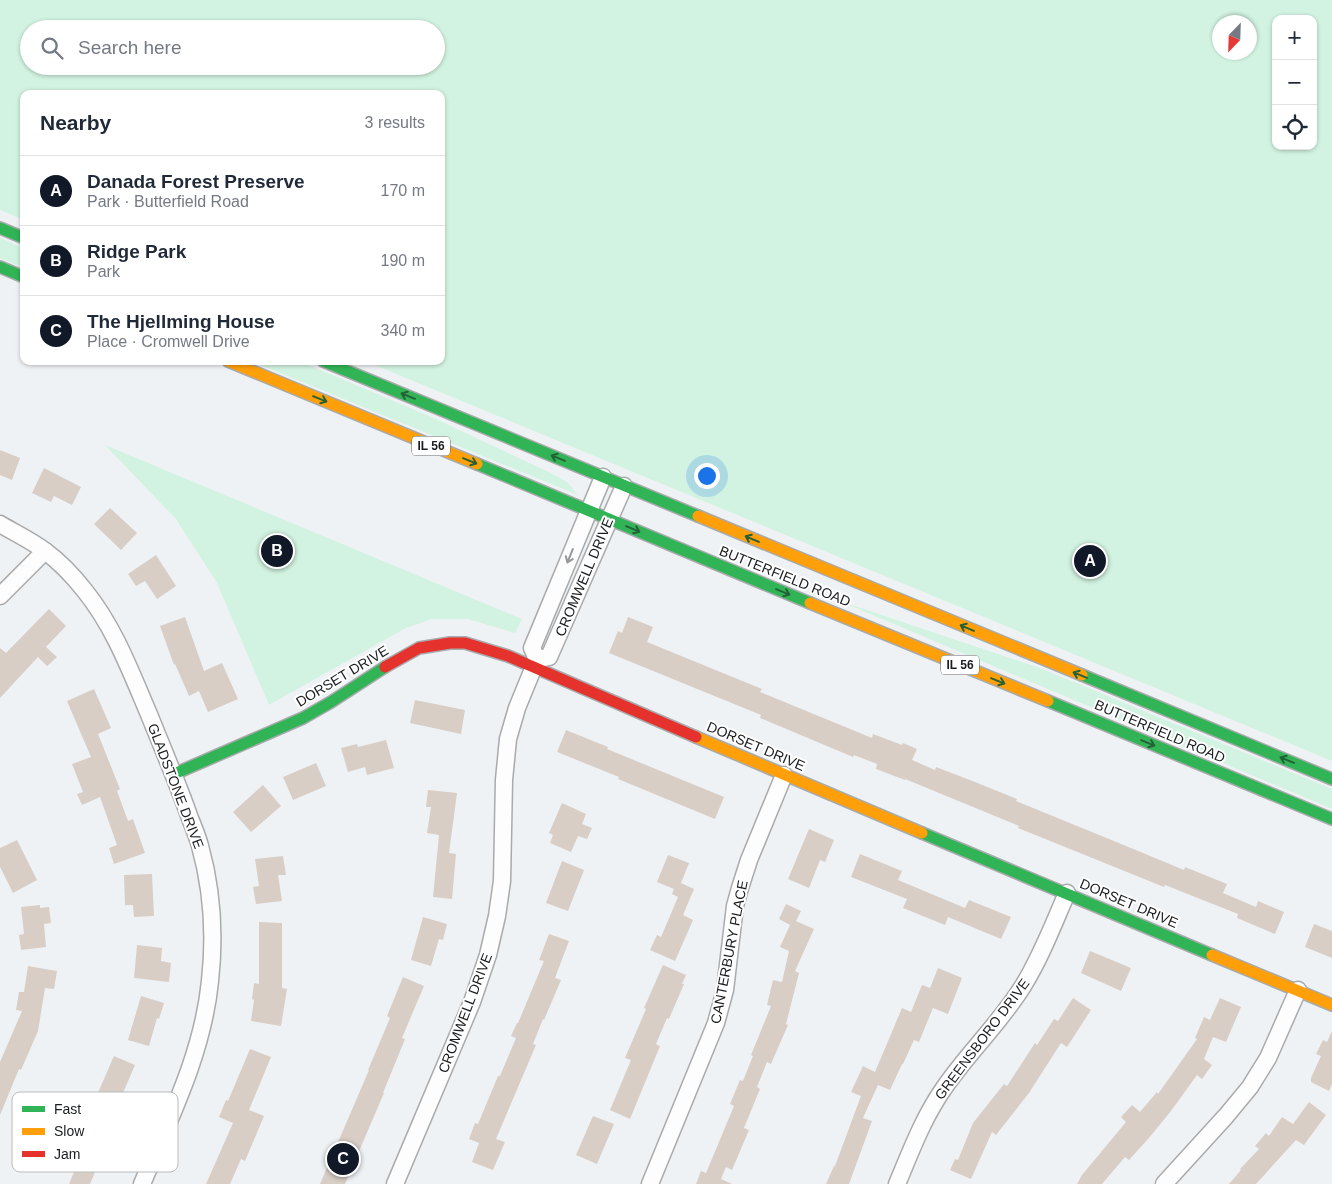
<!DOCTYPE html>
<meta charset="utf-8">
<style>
:root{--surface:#fff;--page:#f2f2f3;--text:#1f2937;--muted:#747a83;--line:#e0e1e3;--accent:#111827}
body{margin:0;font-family:Arial,sans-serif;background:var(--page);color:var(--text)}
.controls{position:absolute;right:15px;top:15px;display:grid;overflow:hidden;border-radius:10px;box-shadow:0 1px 4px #0004}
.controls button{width:45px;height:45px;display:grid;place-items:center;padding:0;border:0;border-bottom:1px solid var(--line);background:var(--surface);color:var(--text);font:25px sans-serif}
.compass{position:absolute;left:1212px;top:15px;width:45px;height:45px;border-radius:50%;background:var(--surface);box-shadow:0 1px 4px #0004;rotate:203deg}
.you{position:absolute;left:706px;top:475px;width:18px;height:18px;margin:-12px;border:4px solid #fff;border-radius:50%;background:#1a73e8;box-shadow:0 0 0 8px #1a73e833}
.badge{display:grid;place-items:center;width:32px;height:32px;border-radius:50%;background:var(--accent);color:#fff;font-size:16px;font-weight:700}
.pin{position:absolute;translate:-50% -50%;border:2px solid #fff;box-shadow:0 1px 5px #0006}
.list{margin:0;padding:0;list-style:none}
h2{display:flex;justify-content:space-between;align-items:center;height:65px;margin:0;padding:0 20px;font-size:21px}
h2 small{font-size:16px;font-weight:400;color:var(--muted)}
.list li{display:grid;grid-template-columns:32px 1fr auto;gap:15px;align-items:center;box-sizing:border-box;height:70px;padding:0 20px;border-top:1px solid var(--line)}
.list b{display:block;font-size:19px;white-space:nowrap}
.list p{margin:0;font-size:16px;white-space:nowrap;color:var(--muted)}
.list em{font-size:16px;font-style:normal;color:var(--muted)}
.icon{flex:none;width:28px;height:28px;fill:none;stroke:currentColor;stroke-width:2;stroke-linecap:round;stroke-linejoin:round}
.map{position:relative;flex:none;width:1332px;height:1184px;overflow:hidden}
.search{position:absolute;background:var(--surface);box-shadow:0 1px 4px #0004;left:20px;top:20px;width:425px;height:55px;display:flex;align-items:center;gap:12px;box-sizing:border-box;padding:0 18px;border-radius:28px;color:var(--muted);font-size:19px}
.panel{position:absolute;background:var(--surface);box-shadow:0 1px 4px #0004;left:20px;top:90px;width:425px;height:275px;border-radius:10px}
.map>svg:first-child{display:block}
.green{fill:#d2f3e1;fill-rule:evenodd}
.building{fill:#d8cec6}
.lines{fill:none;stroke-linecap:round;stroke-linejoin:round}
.street-casing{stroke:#a8aaac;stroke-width:19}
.fast-casing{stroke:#a8aaac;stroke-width:14}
.slow-casing{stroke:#a8aaac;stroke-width:14}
.jam-casing{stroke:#a8aaac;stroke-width:14}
.street{stroke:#fdfdfe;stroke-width:16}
.fast{stroke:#30b455;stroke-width:11}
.slow{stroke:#ff9f0a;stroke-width:11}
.jam{stroke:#e5322d;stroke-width:11}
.oneway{stroke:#246137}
.oneway2{stroke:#97989a}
.labels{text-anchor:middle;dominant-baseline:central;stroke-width:4;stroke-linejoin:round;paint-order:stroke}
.shield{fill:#fff;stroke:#5f6162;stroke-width:1}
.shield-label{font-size:12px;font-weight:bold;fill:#1a1d1f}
.street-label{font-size:14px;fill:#1a1d1f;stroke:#fff}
.key{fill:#fff;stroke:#babbbc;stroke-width:1}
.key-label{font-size:14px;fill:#1a1d1f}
</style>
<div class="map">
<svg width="1332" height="1184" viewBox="0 0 1332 1184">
<rect width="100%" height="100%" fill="#eff2f5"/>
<!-- green -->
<g class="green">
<path d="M0,0h1332v761l-967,-400h76v-267h-417v126l-24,-10zM1276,19h37v127h-37zM1220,22h30v30h-30zM29,29h407v37h-407z"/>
<path d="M0,238l24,10v20l-24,-10z"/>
<path d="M251,361h48l128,54 124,58 16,9 11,13z"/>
<path d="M105,445l417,174 -7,14 -47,-14h-37l-27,10 -135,76 -52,-122 -41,-64z"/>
<path d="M837,600l203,68 292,121v20z"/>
</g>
<!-- building -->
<g class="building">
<path d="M0,450l20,8 -8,22 -12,-5z"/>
<path d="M44,468l37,19 -9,18 -18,-9 -3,6 -19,-9z"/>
<path d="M110,508l27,25 -16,17 -27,-26z"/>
<path d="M156,555l20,31 -19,13 -12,-18 -9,5 -8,-12z"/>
<path d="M49,609l17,17 -20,21 11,10 -10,9 -9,-9 -38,41v-50l6,5z"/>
<path d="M185,617l19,54 18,-8 16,36 -30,13 -9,-21 -10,5 -14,-32 -1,1 -14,-39z"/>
<path d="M628,617l25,10 -6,15 115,47 -2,3 112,46 1,-4 29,11 1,-2 14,6 -5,11 23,10 1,-3 39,15 42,17 -1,2 115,47 53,22 1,-3 42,17 -4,9 33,14 2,-6 26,11 -9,22 -38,-16 1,-4 -73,-29 -1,2 -146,-59 1,-2 -114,-47v1l-29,-11 1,-5 -23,-9 -1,2 -93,-39 1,-3 -152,-62 9,-22 4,2z"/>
<path d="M94,689l17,39 -13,6 22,55 -3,2 11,30 5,-2 12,34 -31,11 -5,-16 8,-3 -17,-48 -18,8 -5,-11 6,-2 -11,-28 19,-7 -24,-56z"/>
<path d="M415,700l50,10 -4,24 -51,-11z"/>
<path d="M566,730l42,17 -1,2 117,48 -9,22 -97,-40 1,-2 -62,-25z"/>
<path d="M386,740l8,28 -27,7 -2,-8 -17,5 -7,-24 16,-4 1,3z"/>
<path d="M316,763l10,23 -33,14 -10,-23z"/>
<path d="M263,785l18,21 -30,26 -18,-20z"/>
<path d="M428,790l29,3 -8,60 7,1 -4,45 -19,-2 6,-62 -12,-2 4,-26h-5z"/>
<path d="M562,803l24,11 -4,10 10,4 -5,11 -9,-3 -7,16 -21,-9 3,-8 -4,-2z"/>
<path d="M809,829l25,11 -9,22 -5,-2 -11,28 -21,-9z"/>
<path d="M17,840l20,40 -24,13 -13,-26v-19z"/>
<path d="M860,854l42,17 -4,9 67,28 4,-8 42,17 -10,22 -53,-22 -3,8 -42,-17 4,-9 -56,-22z"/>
<path d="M668,855l21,8 -8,20 13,6 -11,26 10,5 -18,41 -25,-11 7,-15 4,2 17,-40 -6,-3 2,-5 -17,-7z"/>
<path d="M283,856l3,19h-8l4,26 -26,3 -3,-17 6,-1 -4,-27z"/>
<path d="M562,861l22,9 -16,41 -22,-8z"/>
<path d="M152,874l2,42 -20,1 -1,-12h-8l-1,-30z"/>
<path d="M786,904l15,7 -5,10 18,8 -19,42 4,2 -13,51 2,1 -17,39 -4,-2 -10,25 3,2 -16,39 5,2 -17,40 -6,-3 -5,12 11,5h-36l5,-13 5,2 28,-67 -4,-2 10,-24 3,1 10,-25 -2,-1 20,-49 -4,-1 6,-25 9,2 7,-31 -9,-4 10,-22 -11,-6z"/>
<path d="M40,905v3l9,-1 2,16 -7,1 2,23 -25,3 -2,-15 5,-1 -3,-27z"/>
<path d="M423,917l24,7 -4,16 -4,-1 -8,27 -20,-6z"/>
<path d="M259,922l23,1v65l5,1 -6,37 -30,-5 3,-21 -2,-1 2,-16 5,1z"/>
<path d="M1314,924l18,7v27l-27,-11z"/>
<path d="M549,934l20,7 -14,37 6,2 -17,40 -1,-1 -10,25 3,1 -40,94 9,3 -12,28 -21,-8 7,-19 -10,-4 6,-16 3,1 20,-48h2l16,-38 -5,-2 6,-13h1l26,-62 -5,-1z"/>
<path d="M137,945l25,3 -1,13 10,2 -2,19 -35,-4z"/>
<path d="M1090,951l41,17 -10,23 -40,-18z"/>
<path d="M663,965l23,10 -4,9h2l-15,35 -2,-1 -11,26 4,2 -30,73 -20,-9 21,-50 -6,-2 21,-49 -2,-1z"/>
<path d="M28,966l29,5 -3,18 -9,-1 -7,43 -17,39 -2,-1 -19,46v-53l22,-51 -6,-1 3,-18h5z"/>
<path d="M938,968l24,10 -14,36 -15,-6 -14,34 -5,-2 -11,24h-1l-12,26 -12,-5 -15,33 9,3 -23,63h-23l8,-18h1l26,-70 -10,-4 12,-26 12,6 27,-64 9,4 11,-27 8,3z"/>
<path d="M403,977l21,9 -22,52 3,1 -22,54h1l-39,91h-25l49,-114h-1l22,-52 -3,-2z"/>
<path d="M141,996l23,7 -5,16 -2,-1 -8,28 -21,-6z"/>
<path d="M1073,998l18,12 -24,37 -6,-4 -32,50 -33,42 -4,-3 -21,47 -21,-9 5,-11 3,1 15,-37 31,-39 3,2 28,-43 2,2 17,-26 4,2z"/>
<path d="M1220,998l21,9 -15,35 -13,-5 -9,22 8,6 -10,14 -5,-4 -26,36 -23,28 -19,21 -4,-3 -23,27h-25l5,-9 44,-53 -5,-5 11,-12 8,7 17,-20 1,2 39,-55 -2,-1 9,-21 6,3z"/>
<path d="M1332,1031v53l-3,7 -18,-9v-4l10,-22 -5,-2 7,-14 4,2z"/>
<path d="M250,1049l21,8 -22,53 15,6 -19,45 -4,-2 -11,25h-24l27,-61 -14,-6 7,-17 2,1z"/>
<path d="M114,1056l21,9 -25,58 5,2 -25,59h-21l11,-27 -3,-1 25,-58 -5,-3z"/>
<path d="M1309,1102l17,13 -22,30 -8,-5 -40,44h-27l12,-14 -1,-1 19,-20 -4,-3 11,-13 3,3 13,-19 11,7z"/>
<path d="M593,1116l21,8 -17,40 -21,-9z"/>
</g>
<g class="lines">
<defs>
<g id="street">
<path d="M0,524c15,9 32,17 45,27 15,11 29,26 40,40 29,36 45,79 63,121 13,32 27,65 39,98 4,12 10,24 13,36 12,43 15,90 10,135 -7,72 -40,137 -68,203"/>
<path d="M0,596l45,-45"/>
<path d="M537,659l12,-2 75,-171"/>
<path d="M395,1184l77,-182 16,-47 9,-39 5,-35 2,-101 4,-41 9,-31 20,-49 -5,-11 71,-171"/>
<path d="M650,1184l66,-161 9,-33 10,-84 5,-18 9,-28 35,-85"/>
<path d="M897,1184c14,-33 26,-66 47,-96 24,-35 56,-65 79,-102 18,-29 30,-61 44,-93"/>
<path d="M1164,1184l62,-68 24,-29 18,-29 30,-68"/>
</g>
<g id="fast">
<path d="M0,228l24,10"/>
<path d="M0,267l24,10"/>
<path d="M323,361l375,155"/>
<path d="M477,464l333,139"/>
<path d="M1082,675l250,104"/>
<path d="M1048,701l284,118"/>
<path d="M174,774l129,-56 28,-16 54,-35"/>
<path d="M922,833l290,122"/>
</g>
<g id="slow">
<path d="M228,361l249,103"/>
<path d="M698,516l384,159"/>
<path d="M810,603l238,98"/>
<path d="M696,737l226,96"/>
<path d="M1212,955l120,50"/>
</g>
<path id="jam" d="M385,667l34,-19 31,-5h15l43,13 188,81"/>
</defs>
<!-- street casing -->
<use href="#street" class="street-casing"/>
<!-- fast casing -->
<use href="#fast" class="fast-casing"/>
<!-- slow casing -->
<use href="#slow" class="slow-casing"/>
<!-- jam casing -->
<use href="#jam" class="jam-casing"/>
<!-- street -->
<use href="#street" class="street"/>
<!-- fast -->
<use href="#fast" class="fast"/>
<!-- slow -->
<use href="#slow" class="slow"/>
<!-- jam -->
<use href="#jam" class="jam"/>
</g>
<!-- one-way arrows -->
<defs><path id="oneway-shaft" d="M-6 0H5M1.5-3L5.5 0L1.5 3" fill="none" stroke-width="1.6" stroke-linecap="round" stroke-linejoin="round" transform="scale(1.25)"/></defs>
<g class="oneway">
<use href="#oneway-shaft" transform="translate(408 396) rotate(-158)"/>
<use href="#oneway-shaft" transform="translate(320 399) rotate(22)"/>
<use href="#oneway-shaft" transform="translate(558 458) rotate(-158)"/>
<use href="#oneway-shaft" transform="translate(470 461) rotate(22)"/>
<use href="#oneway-shaft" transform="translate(633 529) rotate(23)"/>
<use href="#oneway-shaft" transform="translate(752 539) rotate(-157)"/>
<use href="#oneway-shaft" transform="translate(783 592) rotate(22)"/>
<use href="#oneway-shaft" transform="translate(967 628) rotate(-157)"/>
<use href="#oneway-shaft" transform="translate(1080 675) rotate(-158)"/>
<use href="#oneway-shaft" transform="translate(998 681) rotate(22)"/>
<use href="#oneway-shaft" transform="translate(1148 743) rotate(22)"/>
<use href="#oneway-shaft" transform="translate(1287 760) rotate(-158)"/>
</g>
<use class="oneway2" href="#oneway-shaft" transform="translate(570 556) rotate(112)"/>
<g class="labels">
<!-- shield labels -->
<g class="shield">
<rect x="412" y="436.5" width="38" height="19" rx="4"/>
<rect x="941" y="655.5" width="38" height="19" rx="4"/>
</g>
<g class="shield-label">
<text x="431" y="446">IL 56</text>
<text x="960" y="665">IL 56</text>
</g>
<!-- street labels -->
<g class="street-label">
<text transform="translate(785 576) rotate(22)">BUTTERFIELD ROAD</text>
<text transform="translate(584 577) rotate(-67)">CROMWELL DRIVE</text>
<text transform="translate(342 676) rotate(-31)">DORSET DRIVE</text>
<text transform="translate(1160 731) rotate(23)">BUTTERFIELD ROAD</text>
<text transform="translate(756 746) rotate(23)">DORSET DRIVE</text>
<text transform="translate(176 786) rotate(69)">GLADSTONE DRIVE</text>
<text transform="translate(1129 903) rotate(23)">DORSET DRIVE</text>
<text transform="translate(729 952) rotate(-79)">CANTERBURY PLACE</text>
<text transform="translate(465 1013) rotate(-69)">CROMWELL DRIVE</text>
<text transform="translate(982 1039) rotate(-53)">GREENSBORO DRIVE</text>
</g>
</g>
<!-- legend -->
<rect x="12" y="1092" width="166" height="80" rx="8" class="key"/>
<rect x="22" y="1106" width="23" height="6" fill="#30b455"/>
<rect x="22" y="1128" width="23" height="7" fill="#ff9f0a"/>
<rect x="22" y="1151" width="23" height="6" fill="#e5322d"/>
<g class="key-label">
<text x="54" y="1114">Fast</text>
<text x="54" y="1136">Slow</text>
<text x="54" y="1159">Jam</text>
</g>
</svg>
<div class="controls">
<button>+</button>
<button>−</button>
<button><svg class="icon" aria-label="locate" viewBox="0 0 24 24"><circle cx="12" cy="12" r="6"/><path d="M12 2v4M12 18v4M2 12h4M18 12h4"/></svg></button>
</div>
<svg class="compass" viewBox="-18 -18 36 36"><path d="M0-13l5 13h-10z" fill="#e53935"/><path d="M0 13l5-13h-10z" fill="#747a83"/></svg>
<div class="you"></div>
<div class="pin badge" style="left:1090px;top:561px">A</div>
<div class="pin badge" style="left:277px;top:551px">B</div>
<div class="pin badge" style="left:343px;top:1159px">C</div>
<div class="search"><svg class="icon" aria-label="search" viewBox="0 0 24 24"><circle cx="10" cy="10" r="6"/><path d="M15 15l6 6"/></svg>Search here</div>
<section class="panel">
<h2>Nearby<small>3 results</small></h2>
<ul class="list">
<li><span class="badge">A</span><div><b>Danada Forest Preserve</b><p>Park · Butterfield Road</p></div><em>170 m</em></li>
<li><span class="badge">B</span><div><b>Ridge Park</b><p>Park</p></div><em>190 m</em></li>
<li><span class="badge">C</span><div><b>The Hjellming House</b><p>Place · Cromwell Drive</p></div><em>340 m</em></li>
</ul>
</section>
</div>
